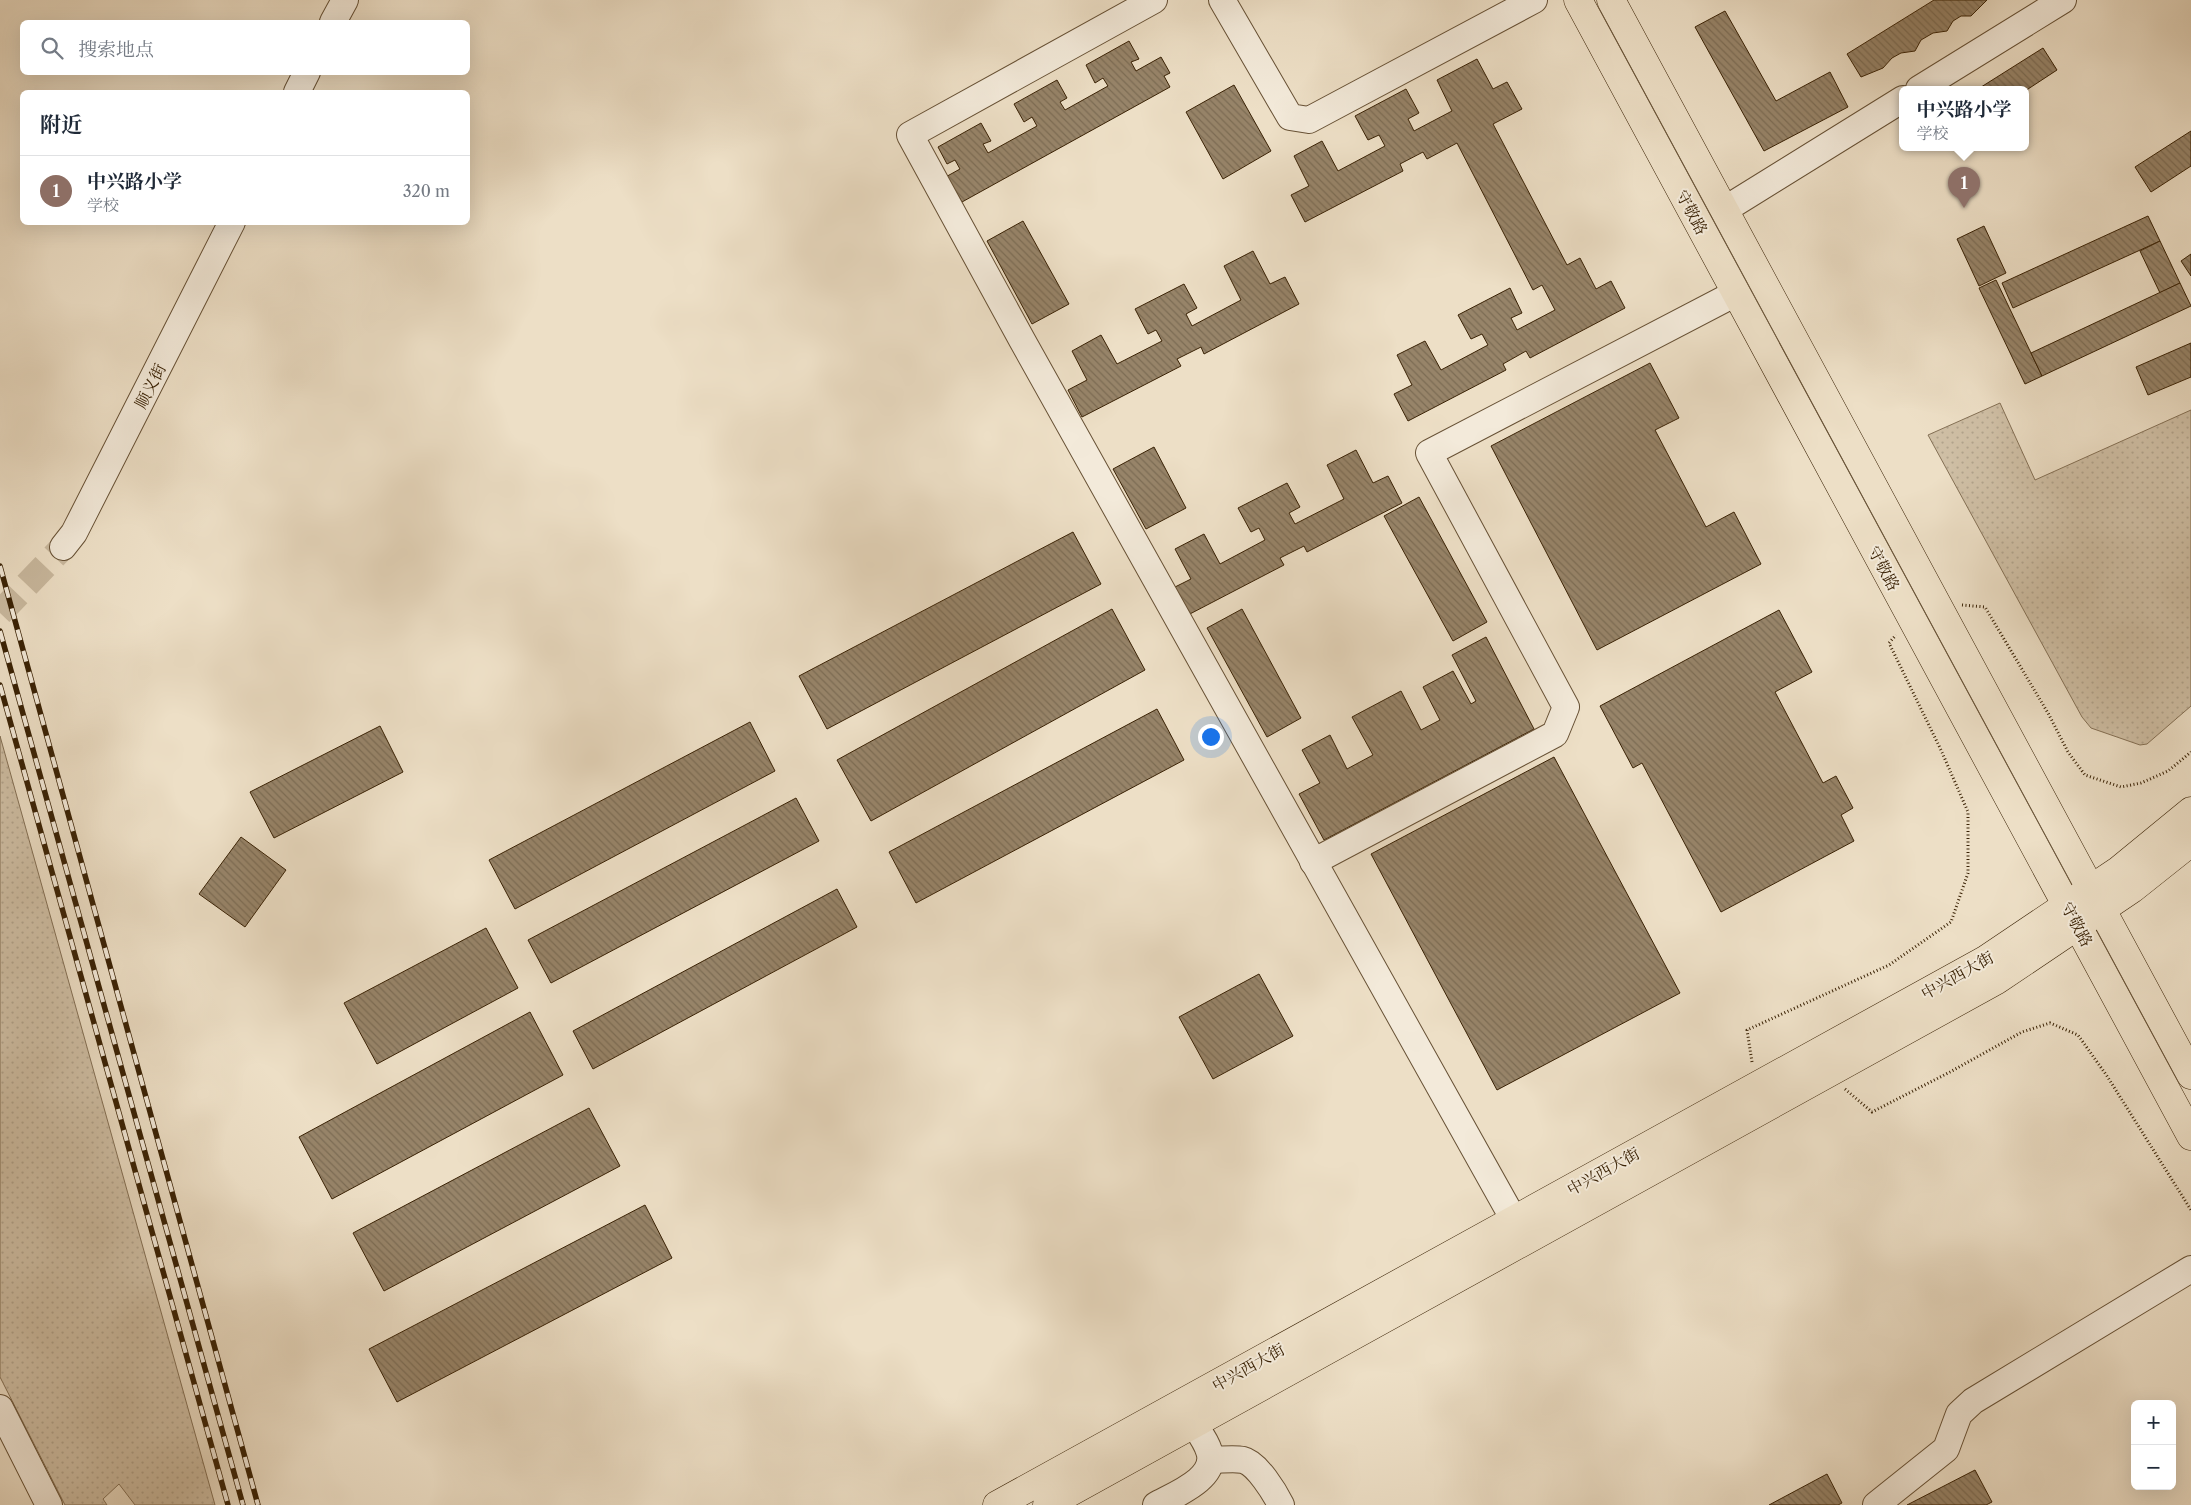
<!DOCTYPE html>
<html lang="zh">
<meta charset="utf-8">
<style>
:root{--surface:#fff;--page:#f2f2f3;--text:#1f2937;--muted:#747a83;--line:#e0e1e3;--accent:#d93025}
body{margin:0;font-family:"Libre Caslon Text","Noto Serif SC",serif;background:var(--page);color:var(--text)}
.controls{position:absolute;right:15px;bottom:15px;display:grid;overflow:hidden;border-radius:8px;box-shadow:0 5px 20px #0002}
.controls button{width:45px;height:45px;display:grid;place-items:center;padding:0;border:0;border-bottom:1px solid var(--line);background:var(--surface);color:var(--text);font:25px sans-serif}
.you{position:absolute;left:1210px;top:736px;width:18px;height:18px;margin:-12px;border:4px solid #fff;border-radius:50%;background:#1a73e8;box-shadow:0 0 0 8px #1a73e833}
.badge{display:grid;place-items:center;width:32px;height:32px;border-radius:50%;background:var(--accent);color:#fff;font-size:16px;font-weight:700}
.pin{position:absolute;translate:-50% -41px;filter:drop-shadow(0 1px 2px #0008)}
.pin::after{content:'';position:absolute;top:26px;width:18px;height:15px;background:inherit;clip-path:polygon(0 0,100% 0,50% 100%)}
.popup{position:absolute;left:1899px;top:86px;width:130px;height:65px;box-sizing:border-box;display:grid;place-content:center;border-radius:8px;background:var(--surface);filter:drop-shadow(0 1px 4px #0005);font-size:16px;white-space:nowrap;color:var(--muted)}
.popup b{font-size:19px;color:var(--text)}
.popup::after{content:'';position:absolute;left:50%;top:100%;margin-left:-10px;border:10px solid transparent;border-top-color:var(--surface)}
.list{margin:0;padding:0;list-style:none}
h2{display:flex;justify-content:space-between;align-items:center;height:65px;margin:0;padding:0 20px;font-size:21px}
h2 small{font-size:16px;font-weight:400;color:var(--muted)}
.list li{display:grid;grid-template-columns:32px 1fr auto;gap:15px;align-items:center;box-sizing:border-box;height:70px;padding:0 20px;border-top:1px solid var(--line)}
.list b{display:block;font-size:19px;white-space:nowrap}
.list p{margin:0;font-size:16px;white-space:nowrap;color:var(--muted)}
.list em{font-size:16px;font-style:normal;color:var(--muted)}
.icon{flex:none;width:28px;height:28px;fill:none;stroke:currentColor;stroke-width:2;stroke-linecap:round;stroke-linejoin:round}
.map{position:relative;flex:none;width:2191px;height:1505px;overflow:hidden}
.search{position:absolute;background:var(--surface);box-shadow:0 5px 20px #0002;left:20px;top:20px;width:450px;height:55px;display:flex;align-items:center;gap:12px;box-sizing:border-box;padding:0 18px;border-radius:8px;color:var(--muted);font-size:19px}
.panel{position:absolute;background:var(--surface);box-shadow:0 5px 20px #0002;left:20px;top:90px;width:450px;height:135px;border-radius:8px}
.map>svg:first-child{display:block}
.park{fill:url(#park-dots);stroke:#847055}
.building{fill:url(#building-back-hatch);stroke:#3a2205}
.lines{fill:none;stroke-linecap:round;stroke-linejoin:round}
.minor-tunnel{stroke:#c9b99f;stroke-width:26;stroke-dasharray:26 13;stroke-linecap:butt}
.minor-casing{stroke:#675135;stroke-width:28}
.major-casing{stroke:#3a2205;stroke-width:29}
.path{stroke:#3a2205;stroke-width:3;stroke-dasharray:1 2.5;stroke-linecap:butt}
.minor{stroke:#f3eada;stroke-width:26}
.major{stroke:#eddfc6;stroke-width:28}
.rail-casing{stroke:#3a2205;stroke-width:5.5}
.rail{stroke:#f3eada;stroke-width:4;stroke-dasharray:11;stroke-linecap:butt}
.labels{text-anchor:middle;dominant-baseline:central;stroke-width:4;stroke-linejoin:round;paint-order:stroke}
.street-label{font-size:16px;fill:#3a2205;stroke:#f3eada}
</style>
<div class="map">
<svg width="2191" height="1505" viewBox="0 0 2191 1505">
<defs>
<pattern id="park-dots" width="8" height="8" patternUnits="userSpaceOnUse" patternTransform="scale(1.25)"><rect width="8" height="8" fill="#cfbfa5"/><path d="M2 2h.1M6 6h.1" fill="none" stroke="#b2a48d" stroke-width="1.8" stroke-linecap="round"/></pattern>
<pattern id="building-back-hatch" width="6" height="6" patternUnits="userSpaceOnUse" patternTransform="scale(1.25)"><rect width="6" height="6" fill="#978469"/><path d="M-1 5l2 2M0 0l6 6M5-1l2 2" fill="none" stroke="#7c6c54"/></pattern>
</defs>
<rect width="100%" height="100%" fill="#eddfc6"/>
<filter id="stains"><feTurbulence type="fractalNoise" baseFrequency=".004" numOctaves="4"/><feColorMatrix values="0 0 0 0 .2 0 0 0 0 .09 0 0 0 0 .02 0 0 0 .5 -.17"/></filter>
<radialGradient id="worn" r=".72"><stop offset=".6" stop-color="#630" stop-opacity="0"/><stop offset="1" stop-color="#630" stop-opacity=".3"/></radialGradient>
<!-- park -->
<g class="park">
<path d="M2000,403l35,77 156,-70v296l-44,38 -7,1 -49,-17 -9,-11 -154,-282z"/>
<path d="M0,736l215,769h-80l-16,-21 -16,15 4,6h-42l-65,-128z"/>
</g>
<!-- building -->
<g class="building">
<path d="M1934,0h53l-16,16h-10l-8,5 -6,10 -14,2 -12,7 -6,11 -14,2 -9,5 -9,10 -22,9 -14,-23z"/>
<path d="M1725,11l51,90 54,-29 18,35 -84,44 -69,-124z"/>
<path d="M1129,41l10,18 -8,3 5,9 25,-14 9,16 -6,3 6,11 -208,115 -6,-10 -5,2 -9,-15 18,-10 -5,-9 -8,4 -9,-17 43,-24 10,18 -8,3 5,9 49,-27 -5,-9 -8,5 -10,-18 43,-24 10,18 -7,4 5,8 43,-24 -5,-8 -8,5 -9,-18z"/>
<path d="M2043,48l14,22 -32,21v-2h-47z"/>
<path d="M1477,59l16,30 14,-7 15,27 -29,15 74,141 13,-7 16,31 15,-8 14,27 -95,50 -4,-7 -23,13 3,6 -98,51 -14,-27 18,-9 -15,-30 28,-14 16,29 47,-25 -6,-11 -11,5 -13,-24 52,-27 12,25 -11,5 6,12 38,-20 -13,-25 -9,5 -76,-147 -30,16 -4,-7 -23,12 3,7 -98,51 -14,-27 18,-9 -15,-30 28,-15 16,30 47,-25 -6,-11 -11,5 -13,-24 51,-27 13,24 -11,6 6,12 38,-20 -15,-31z"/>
<path d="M1234,85l37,66 -48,28 -37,-67z"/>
<path d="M2191,131v35l-40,26 -16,-25z"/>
<path d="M2148,216l12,25 -147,67 -11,-25z"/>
<path d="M1023,221l46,83 -37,20 -45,-83z"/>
<path d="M1984,226l22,47 -27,13 -22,-47z"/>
<path d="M2160,241l20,42 -20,10 -20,-42z"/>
<path d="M1253,251l17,33 15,-7 14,27 -95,50 -3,-7 -24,12 4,7 -99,51 -14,-27 19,-10 -15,-29 29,-16 16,29 45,-23 -6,-11 -8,4 -13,-25 49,-25 13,24 -11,6 6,12 49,-26 -17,-34z"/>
<path d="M2191,254v22l-10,-15z"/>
<path d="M1996,280l46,96 -17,8 -46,-96z"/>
<path d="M2180,283l11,23 -149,70 -11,-23z"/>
<path d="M2191,343v34l-43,18 -12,-28z"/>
<path d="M1650,363l29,55 -24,12 51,97 28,-15 27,52 -164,86 -106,-204z"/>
<path d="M1154,447l32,61 -40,21 -33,-60z"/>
<path d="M1356,450l17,33 15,-7 14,27 -95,49 -3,-6 -24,12 4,7 -98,51 -15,-27 20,-10 -16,-30 29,-15 16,30 45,-24 -6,-12 -8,4 -13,-24 49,-25 13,24 -11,6 6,11 49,-25 -17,-34z"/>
<path d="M1419,497l68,125 -34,19 -69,-125z"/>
<path d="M1073,532l28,52 -274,145 -28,-53z"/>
<path d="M1112,609l33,61 -274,151 -34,-61z"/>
<path d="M1242,609l59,109 -34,19 -60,-109z"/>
<path d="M1779,610l33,62 -37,20 48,91 13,-7 17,32 -12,7 13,26 -133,71 -79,-149 -9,5 -33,-62z"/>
<path d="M1486,637l48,92 -210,111 -25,-46 21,-11 -18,-33 28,-15 17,34 26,-14 -21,-38 49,-26 20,39 19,-10 -17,-33 30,-16 18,33 5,-3 -24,-46z"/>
<path d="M1157,709l27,51 -268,143 -27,-51z"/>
<path d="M750,722l25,49 -260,138 -26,-49z"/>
<path d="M380,726l23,46 -129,66 -24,-46z"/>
<path d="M1554,757l126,236 -183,97 -126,-236z"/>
<path d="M796,798l23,43 -268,142 -23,-43z"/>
<path d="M241,837l45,33 -41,57 -46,-33z"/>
<path d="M837,889l20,38 -264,142 -20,-38z"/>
<path d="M486,928l32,60 -141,76 -33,-61z"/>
<path d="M1259,974l34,62 -80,43 -34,-62z"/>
<path d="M530,1012l33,63 -231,124 -33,-62z"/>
<path d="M589,1108l31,58 -236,125 -31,-58z"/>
<path d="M645,1205l27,53 -275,144 -28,-53z"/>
<path d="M1975,1470l17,32 -6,3h-79z"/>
<path d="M1827,1474l15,29 -4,2h-69z"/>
</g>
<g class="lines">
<!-- minor-tunnel -->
<path class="minor-tunnel" d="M0,613l63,-66"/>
<defs>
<g id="minor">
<path d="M1154,0l-244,135 112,205 492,880"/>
<path d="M1222,0l68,117 19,3 225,-120"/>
<path d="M333,22l12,-22"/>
<path d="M1919,89l144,-89"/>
<path d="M297,92l10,-20"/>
<path d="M1724,210l179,-111"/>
<path d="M63,547l11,-14 158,-311"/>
<path d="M1313,862l242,-128 11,-27 -137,-254 307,-160"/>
<path d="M0,1408l49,97"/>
<path d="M1211,1460c10,0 23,-2 32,0 14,3 32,33 38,45"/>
<path d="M1156,1505c18,-10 63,-27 53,-54 -3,-10 -10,-19 -16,-28"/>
<path d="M1876,1505l70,-56 13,-35 14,-13 218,-132"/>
</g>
<g id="major">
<path d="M1578,0l613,1136"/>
<path d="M1611,0l580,1075"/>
<path d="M997,1505l988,-545 134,-90 72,-59"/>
<path d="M1047,1505l950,-525 135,-91 59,-47"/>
</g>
</defs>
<!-- minor casing -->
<use href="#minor" class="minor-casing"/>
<!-- major casing -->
<use href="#major" class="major-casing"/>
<!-- path -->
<g class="path">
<path d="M1962,605l23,2 63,106 20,39 17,23 36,12 20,-4 27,-12 23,-19"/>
<path d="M1752,1062l-5,-32 142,-65 62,-43 17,-49v-61l-27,-62 -52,-107 7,-8"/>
<path d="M1845,1089l27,23 78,-40 72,-40 28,-9 28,12 29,41 84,134"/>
</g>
<!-- minor -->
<use href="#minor" class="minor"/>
<!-- major -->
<use href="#major" class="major"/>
<defs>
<g id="rail">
<path d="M0,566l258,939"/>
<path d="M0,631l243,874"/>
<path d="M0,685l228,820"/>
</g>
</defs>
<!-- rail casing -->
<use href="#rail" class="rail-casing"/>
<!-- rail -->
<use href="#rail" class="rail"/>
</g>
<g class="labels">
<!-- street labels -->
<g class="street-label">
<text transform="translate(1692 212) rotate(62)">守敬路</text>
<text transform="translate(150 386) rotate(-63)">顺义街</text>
<text transform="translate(1884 568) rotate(62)">守敬路</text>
<text transform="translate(2077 924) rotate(62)">守敬路</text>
<text transform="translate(1957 975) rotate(-29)">中兴西大街</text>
<text transform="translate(1603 1171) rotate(-29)">中兴西大街</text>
<text transform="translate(1248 1367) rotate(-29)">中兴西大街</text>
</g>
</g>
<rect width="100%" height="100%" filter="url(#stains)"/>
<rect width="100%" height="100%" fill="url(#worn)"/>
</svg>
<div class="controls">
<button>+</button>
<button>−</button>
</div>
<div class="you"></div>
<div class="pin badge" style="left:1964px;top:208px;background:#8d6e63">1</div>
<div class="popup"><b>中兴路小学</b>学校</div>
<div class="search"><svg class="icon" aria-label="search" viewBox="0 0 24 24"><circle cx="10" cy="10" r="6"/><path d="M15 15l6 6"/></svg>搜索地点</div>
<section class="panel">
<h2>附近<small></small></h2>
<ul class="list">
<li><span class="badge" style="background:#8d6e63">1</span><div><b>中兴路小学</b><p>学校</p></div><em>320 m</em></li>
</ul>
</section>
</div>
